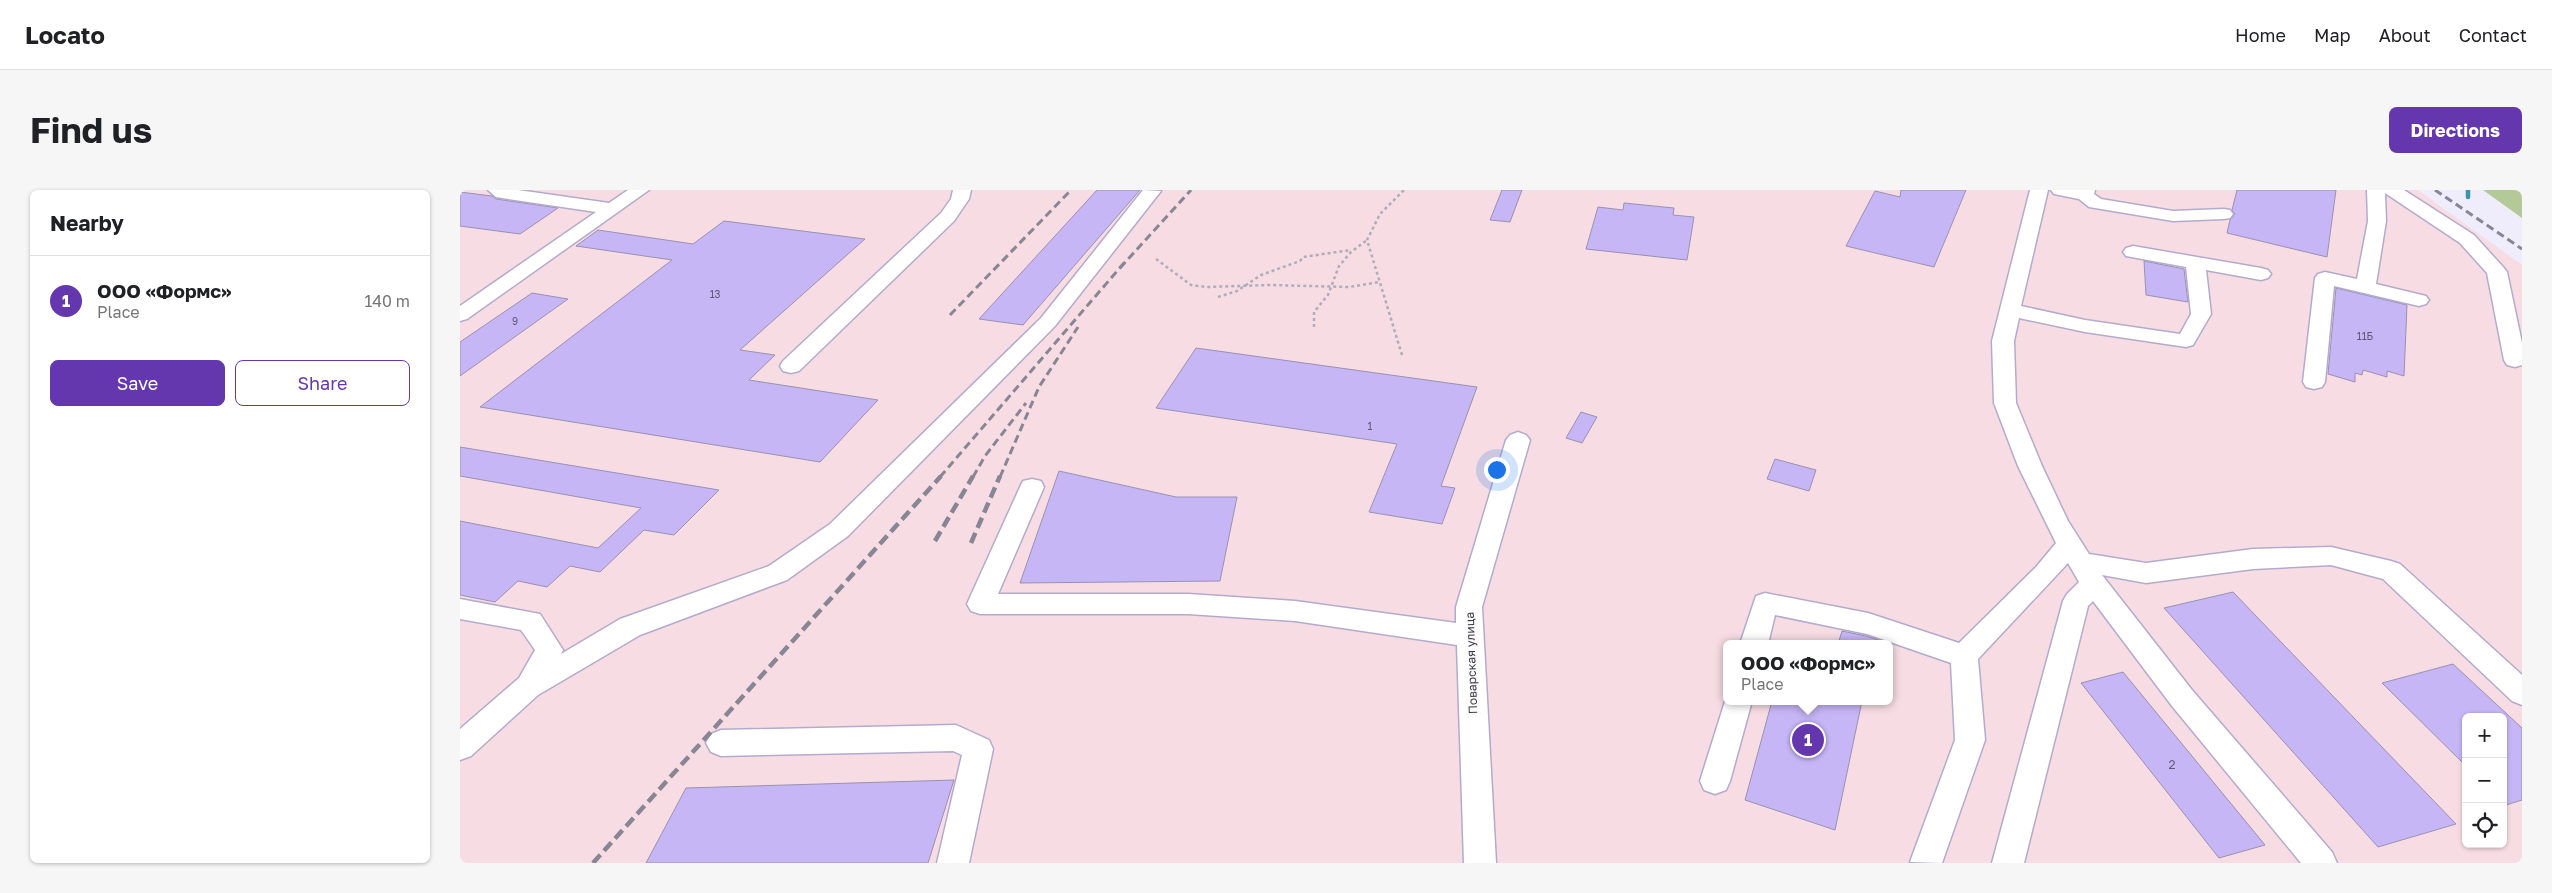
<!DOCTYPE html>
<meta charset="utf-8">
<style>
:root{--surface:#fff;--page:#f6f6f6;--text:#202124;--muted:#757577;--line:#e0e0e0;--accent:#6437ae}
body{margin:0;font-family:"Golos Text",sans-serif;background:var(--page);color:var(--text)}
.controls{position:absolute;right:15px;bottom:15px;display:grid;overflow:hidden;border-radius:8px;box-shadow:0 1px 4px #0004}
.controls button{width:45px;height:45px;display:grid;place-items:center;padding:0;border:0;border-bottom:1px solid var(--line);background:var(--surface);color:var(--text);font:25px sans-serif}
.you{position:absolute;left:1036px;top:279px;width:18px;height:18px;margin:-12px;border:4px solid #fff;border-radius:50%;background:#1a73e8;box-shadow:0 0 0 8px #1a73e833}
.badge{display:grid;place-items:center;width:32px;height:32px;border-radius:50%;background:var(--accent);color:#fff;font-size:16px;font-weight:700}
.pin{position:absolute;translate:-50% -50%;border:2px solid #fff;box-shadow:0 1px 5px #0006}
.popup{position:absolute;left:1263px;top:450px;width:170px;height:65px;box-sizing:border-box;display:grid;place-content:center;border-radius:8px;background:var(--surface);filter:drop-shadow(0 1px 4px #0005);font-size:16px;white-space:nowrap;color:var(--muted)}
.popup b{font-size:19px;color:var(--text)}
.popup::after{content:'';position:absolute;left:50%;top:100%;margin-left:-10px;border:10px solid transparent;border-top-color:var(--surface)}
.list{margin:0;padding:0;list-style:none}
h2{display:flex;justify-content:space-between;align-items:center;height:65px;margin:0;padding:0 20px;font-size:21px}
h2 small{font-size:16px;font-weight:400;color:var(--muted)}
.list li{display:grid;grid-template-columns:32px 1fr auto;gap:15px;align-items:center;box-sizing:border-box;height:90px;padding:0 20px;border-top:1px solid var(--line)}
.list b{display:block;font-size:19px;white-space:nowrap}
.list p{margin:0;font-size:16px;white-space:nowrap;color:var(--muted)}
.list em{font-size:16px;font-style:normal;color:var(--muted)}
.actions{display:flex;gap:10px;padding:15px 20px}
.actions a{flex:1;padding:11px 0;border:1px solid var(--accent);border-radius:8px;text-align:center;font-size:18px;color:var(--accent)}
.actions .main{background:var(--accent);color:#fff}
.icon{flex:none;width:28px;height:28px;fill:none;stroke:currentColor;stroke-width:2;stroke-linecap:round;stroke-linejoin:round}
.map{position:relative;flex:none;width:2062px;height:673px;overflow:hidden;border-radius:8px}
header{display:flex;align-items:center;gap:30px;box-sizing:border-box;height:70px;padding:0 25px;background:var(--surface);border-bottom:1px solid var(--line)}
header strong{font-size:24px}
nav{display:flex;gap:28px;margin-inline-start:auto;font-size:18px}
.intro{display:flex;align-items:center;justify-content:space-between;box-sizing:border-box;height:120px;padding:0 30px}
h1{margin:0;font-size:35px}
.button{padding:12px 22px;border-radius:8px;background:var(--accent);color:#fff;font-size:18px;font-weight:700}
main{display:flex;gap:30px;padding:0 30px}
aside{flex:1;background:var(--surface);border-radius:8px;box-shadow:0 1px 4px #0004}
.map>svg:first-child{display:block}
.industrial{fill:#f7dde3;fill-rule:evenodd}
.green{fill:#b3c997}
.lines{fill:none;stroke-linecap:round;stroke-linejoin:round}
.stream{stroke:#3894a6;stroke-width:4.5}
.building{fill:#c6b6f6;stroke:#9991b1}
.minor-casing{stroke:#b3abcd;stroke-width:3}
.path{stroke:#afacbb;stroke-width:2.5;stroke-dasharray:3 3;stroke-linecap:butt}
.minor{fill:#fff;fill-rule:evenodd}
.rail-far1{stroke:#888594;stroke-width:3;stroke-dasharray:8 4.5;stroke-linecap:butt}
.rail{stroke:#888594;stroke-width:4.5;stroke-dasharray:11 5.5;stroke-linecap:butt}
.labels{text-anchor:middle;dominant-baseline:central;stroke-width:4;stroke-linejoin:round;paint-order:stroke}
.number-label{font-size:10px;fill:#5e5872}
.street-label{font-size:12px;fill:#3b3846;stroke:#fcfcfc}
.near-number-label{font-size:12px;fill:#5e5872}
</style>
<header>
<strong>Locato</strong>
<nav><a>Home</a><a>Map</a><a>About</a><a>Contact</a></nav>
</header>
<div class="intro"><h1>Find us</h1><a class="button">Directions</a></div>
<main>
<aside>
<h2>Nearby<small></small></h2>
<ul class="list">
<li><span class="badge">1</span><div><b>ООО «Формс»</b><p>Place</p></div><em>140 m</em></li>
</ul>
<div class="actions"><a class="main">Save</a><a>Share</a></div>
</aside>
<div class="map">
<svg width="2062" height="673" viewBox="0 0 2062 673">
<rect width="100%" height="100%" fill="#efecfb"/>
<!-- industrial -->
<path class="industrial" d="M0,0h1958l104,75v598h-2062zM1267,454h162v57h-162zM2006,527h37v127h-37z"/>
<!-- green -->
<path class="green" d="M2023,0h39v28z"/>
<g class="lines">
<!-- stream -->
<path class="stream" d="M2008,0v7"/>
</g>
<!-- building -->
<g class="building">
<path d="M637,0h43l-117,135 -44,-6z"/>
<path d="M1042,0h20l-12,32 -20,-2z"/>
<path d="M1441,0h65l-32,77 -88,-21 29,-55 25,6z"/>
<path d="M1777,0h99l-9,67 -100,-24 3,-13 5,-6 -3,-4z"/>
<path d="M0,2l32,4 4,3 62,9 -38,26 -60,-8z"/>
<path d="M1164,13l50,5 -1,7 21,2 -7,43 -101,-11 12,-42 25,3z"/>
<path d="M264,31l141,18 -125,111 35,5 -26,25 129,20 -58,62 -340,-55 192,-147 -96,-14 22,-16 95,14z"/>
<path d="M1684,71l40,8 4,33 -42,-7z"/>
<path d="M1876,98l71,17 -3,71 -17,-5v6l-24,-7 -1,5 -7,-2v9l-27,-8z"/>
<path d="M72,103l36,6 -108,77v-34z"/>
<path d="M736,158l281,39 -36,99 14,2 -13,36 -73,-12 28,-68 -241,-36z"/>
<path d="M1121,222l16,5 -15,26 -16,-5z"/>
<path d="M0,257l259,43 -45,45 -30,-5 -44,42 -30,-6 -23,21 -29,-6 -23,21 -35,-7v-74l138,27 43,-40 -181,-32z"/>
<path d="M1315,269l41,11 -7,21 -42,-12z"/>
<path d="M599,281l117,26h61l-17,84 -200,2z"/>
<path d="M1773,402l223,232 -78,23 -214,-239z"/>
<path d="M1382,441l24,5 24,8h-52z"/>
<path d="M1993,474l69,64v72l-19,6v-89h-37v49l-84,-83z"/>
<path d="M1663,482l142,173 -46,13 -138,-175z"/>
<path d="M1312,511h90l-27,129 -90,-30z"/>
<path d="M494,590l-26,83h-282l40,-75z"/>
</g>
<g class="lines">
<defs>
<g id="minor">
<path d="M28,0h30l91,13 19,-13h21l-182,129 -7,2v-15l136,-94 -94,-14 -6,-1z"/>
<path d="M493,0h18l-2,9 -15,22 -155,150 -8,2 -8,-2 -3,-5 3,-5 158,-148 10,-14z"/>
<path d="M683,0l18,1 -106,135 -207,210 -61,44 -147,55 -102,60 -67,61 -11,4v-31l59,-51 16,-28 -14,-20 -61,-11v-20l80,15 23,36 -2,4 59,-35 149,-53 61,-42 211,-206z"/>
<path d="M1570,0h18l-27,116 64,14 95,14 11,-20 -5,-47 -60,-11 -3,-4 3,-4 7,-2 128,22 7,2 3,4 -3,4 -7,2 -55,-10 5,44 -18,31 -7,2 -101,-15 -66,-14 -5,23 2,62 26,63 26,55 21,33 57,9 107,-14 78,-2 60,14 9,3 122,111v30l-10,-4 -129,-122 -52,-14 -78,4 -107,14 -44,-8 90,115 140,162 5,11h-36l-129,-157 -79,-105 -5,5 -64,257h-32l71,-262 4,-7 12,-12 -11,-19 -90,96 7,81 -43,123 -32,-1 45,-122 -4,-77 -84,-29 -92,-19 -7,29h-28l16,-48 9,-3 103,20 91,30 77,-76 20,-24 -38,-77 -24,-63 -2,-62z"/>
<path d="M1591,0h44l-1,4 7,5 72,12 51,-2 6,1 3,4 -3,4 -6,1 -51,2 -84,-14 -10,-8 -25,-5z"/>
<path d="M1907,0h37l70,45 30,33 3,4 15,71v22l-7,2 -8,-2 -3,-5 -17,-87 -27,-30 -75,-50 1,28 -10,63 50,12 3,4 -3,4 -7,2 -85,-20 -9,96 -3,5 -8,2 -8,-2 -3,-5 12,-104 3,-4 7,-2 32,7 11,-58z"/>
<path d="M1058,242l8,3 4,5 -48,167 14,256h-32l-7,-218 -162,-24 -107,-7h-208l-9,-3 -4,-7 53,-117 3,-6 9,-2 9,2 3,6 -46,107h190l107,7 161,22v-16l50,-167 4,-5z"/>
<path d="M1267,505v6h25l-22,80 -4,9 -11,4 -11,-4 -4,-9z"/>
<path d="M496,535l33,15 4,9 -24,114h-32l25,-108 -9,-4 -232,5 -10,-4 -5,-9 5,-9 10,-4z"/>
</g>
</defs>
<!-- minor casing -->
<use href="#minor" class="minor-casing"/>
<!-- path -->
<g class="path">
<path d="M696,69l35,26 16,2 62,-2 80,2 30,-5"/>
<path d="M758,107l19,-6 24,-16 39,-14 3,-4 48,-7"/>
<path d="M854,137v-15l14,-17 11,-29 12,-14 16,-12"/>
<path d="M942,165l-35,-115 13,-26 24,-24"/>
</g>
<!-- minor -->
<use href="#minor" class="minor"/>
<!-- rail-far1 -->
<g class="rail-far1">
<path d="M1975,0l87,59"/>
<path d="M660,78l71,-78"/>
<path d="M490,125l121,-125"/>
<path d="M480,287l184,-214"/>
<path d="M513,287l12,-21 41,-53"/>
<path d="M540,287l39,-90 39,-60"/>
</g>
<!-- rail -->
<g class="rail">
<path d="M475,351l38,-65"/>
<path d="M511,353l29,-67"/>
<path d="M133,673l348,-387"/>
</g>
</g>
<g class="labels">
<!-- number labels -->
<g class="number-label">
<text x="255" y="104">13</text>
<text x="55" y="131">9</text>
<text x="1905" y="146">11Б</text>
<text x="910" y="236">1</text>
</g>
<!-- street labels -->
<g class="street-label">
<text transform="translate(1011 473) rotate(-92)">Поварская улица</text>
</g>
<!-- near-number labels -->
<g class="near-number-label">
<text x="1712" y="574">2</text>
</g>
</g>
</svg>
<div class="controls">
<button>+</button>
<button>−</button>
<button><svg class="icon" aria-label="locate" viewBox="0 0 24 24"><circle cx="12" cy="12" r="6"/><path d="M12 2v4M12 18v4M2 12h4M18 12h4"/></svg></button>
</div>
<div class="you"></div>
<div class="pin badge" style="left:1348px;top:550px">1</div>
<div class="popup"><b>ООО «Формс»</b>Place</div>
</div>
</main>
